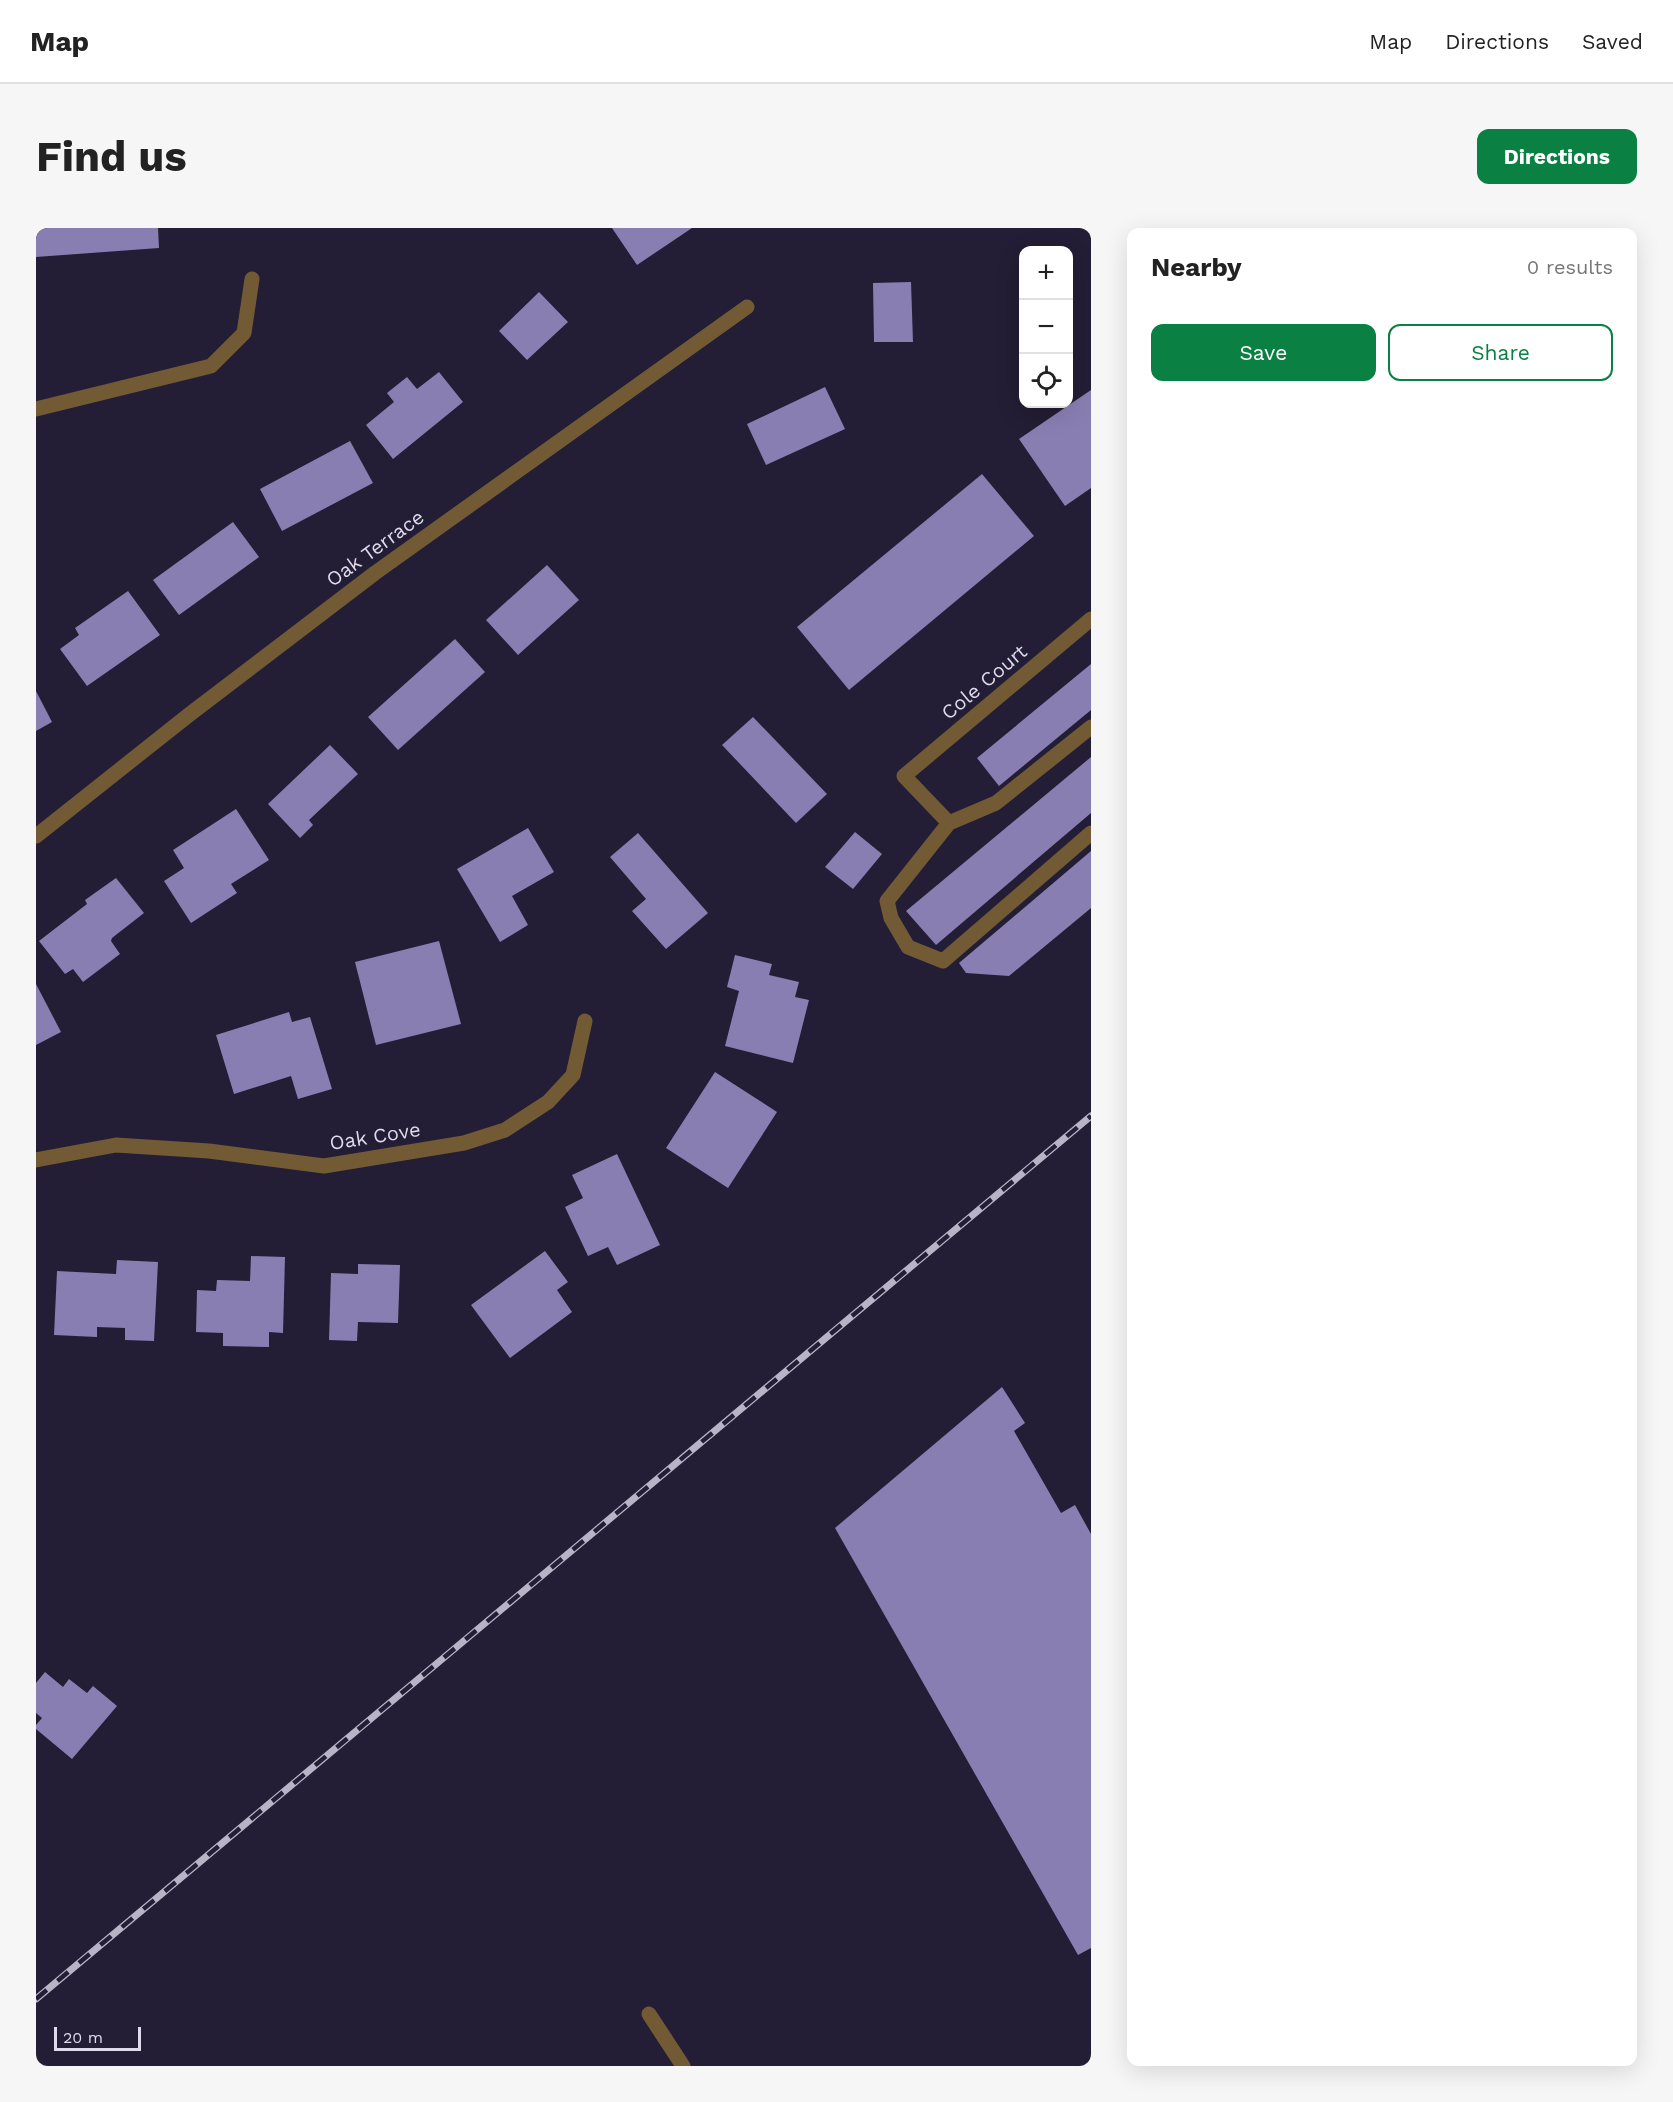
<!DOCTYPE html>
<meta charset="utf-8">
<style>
:root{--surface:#fff;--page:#f6f6f6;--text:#222;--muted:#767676;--line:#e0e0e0;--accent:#0b8043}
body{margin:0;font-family:"Work Sans",sans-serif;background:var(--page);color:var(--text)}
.controls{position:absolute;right:18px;top:18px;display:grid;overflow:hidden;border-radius:12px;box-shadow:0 6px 24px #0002}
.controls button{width:54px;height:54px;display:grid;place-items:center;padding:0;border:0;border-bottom:2px solid var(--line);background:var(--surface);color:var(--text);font:30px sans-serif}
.scale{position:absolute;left:18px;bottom:15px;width:87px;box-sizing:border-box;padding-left:6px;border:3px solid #dedbec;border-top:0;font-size:16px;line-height:21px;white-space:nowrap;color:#dedbec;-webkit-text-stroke:4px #231d35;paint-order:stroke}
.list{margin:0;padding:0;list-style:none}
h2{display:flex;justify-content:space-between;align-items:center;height:78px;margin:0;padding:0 24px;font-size:26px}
h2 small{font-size:20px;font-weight:400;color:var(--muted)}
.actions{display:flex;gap:12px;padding:18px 24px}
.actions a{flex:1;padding:14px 0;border:2px solid var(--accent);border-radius:12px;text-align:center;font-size:21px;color:var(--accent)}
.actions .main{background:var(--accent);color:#fff}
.icon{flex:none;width:33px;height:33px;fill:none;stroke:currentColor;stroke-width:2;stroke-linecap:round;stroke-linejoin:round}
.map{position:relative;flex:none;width:1055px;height:1838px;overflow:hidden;border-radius:12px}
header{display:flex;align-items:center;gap:36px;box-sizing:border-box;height:84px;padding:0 30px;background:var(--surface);border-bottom:2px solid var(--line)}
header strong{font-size:28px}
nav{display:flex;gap:33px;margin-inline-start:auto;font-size:21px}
.intro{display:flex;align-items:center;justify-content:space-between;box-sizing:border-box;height:144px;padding:0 36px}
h1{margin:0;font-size:42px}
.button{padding:15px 27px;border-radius:12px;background:var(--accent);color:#fff;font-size:21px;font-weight:700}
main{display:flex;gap:36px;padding:0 36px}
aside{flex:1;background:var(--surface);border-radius:12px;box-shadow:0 6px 24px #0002}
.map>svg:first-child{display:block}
.building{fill:#897eb2}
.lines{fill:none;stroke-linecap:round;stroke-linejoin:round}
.minor{stroke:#725a34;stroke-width:15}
.rail-casing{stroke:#b8b4c7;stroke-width:7}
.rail{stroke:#231d35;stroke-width:4.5;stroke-dasharray:14;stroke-linecap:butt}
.labels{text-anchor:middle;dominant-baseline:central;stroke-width:6;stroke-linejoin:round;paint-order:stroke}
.street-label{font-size:20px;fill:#dedbec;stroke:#231d35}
</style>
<header>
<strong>Map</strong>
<nav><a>Map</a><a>Directions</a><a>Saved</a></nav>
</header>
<div class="intro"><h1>Find us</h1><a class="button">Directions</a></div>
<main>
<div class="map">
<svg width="1055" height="1838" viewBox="0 0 1055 1838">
<rect width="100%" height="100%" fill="#231d35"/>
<!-- building -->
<g class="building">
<path d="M0,0h122l1,20 -123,9z"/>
<path d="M576,0h80l-55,37z"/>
<path d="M875,54l2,60h-39l-1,-59z"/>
<path d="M503,64l29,30 -41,38 -28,-29z"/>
<path d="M403,144l24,30 -70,57 -27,-34 28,-23 -7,-9 20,-16 10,12z"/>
<path d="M789,159l20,42 -79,36 -19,-41z"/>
<path d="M1055,162v98l-26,18 -46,-67z"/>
<path d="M314,213l23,42 -91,48 -22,-42z"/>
<path d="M946,246l52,62 -185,154 -52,-63z"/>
<path d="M197,294l26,35 -80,58 -26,-35z"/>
<path d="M511,337l32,35 -61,55 -32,-35z"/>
<path d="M92,363l32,44 -73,51 -27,-37 19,-14 -4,-7z"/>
<path d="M419,411l30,33 -87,78 -30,-33z"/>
<path d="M1055,436v46l-92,76 -22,-28z"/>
<path d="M0,463l16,31 -16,9z"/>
<path d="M717,489l74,77 -31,29 -74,-78z"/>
<path d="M294,517l28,29 -49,46 4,5 -13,13 -32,-34z"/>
<path d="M1055,529v56l-155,132 -30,-34z"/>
<path d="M200,581l33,51 -38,24 6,9 -46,30 -27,-42 20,-13 -11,-18z"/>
<path d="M492,600l26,44 -42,24 16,29 -28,17 -43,-73z"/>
<path d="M819,604l27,22 -29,35 -28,-22z"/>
<path d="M602,605l70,80 -42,36 -34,-38 14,-12 -36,-42z"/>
<path d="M1055,623v57l-82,68 -43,-3 -7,-10z"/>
<path d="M80,650l28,35 -32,25 -1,3 9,13 -37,28 -10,-13 -8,5 -26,-33 48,-37 -2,-4z"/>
<path d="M403,713l22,83 -85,21 -21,-83z"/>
<path d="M699,727l37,9 -3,11 30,7 -4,15 14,3 -16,63 -68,-17 14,-55 -12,-4z"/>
<path d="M0,756l25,48 -25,13z"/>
<path d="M253,784l3,10 18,-5 22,72 -34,10 -7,-23 -57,18 -18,-59z"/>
<path d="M679,844l62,40 -49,76 -62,-40z"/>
<path d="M581,926l43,91 -43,20 -9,-18 -20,9 -23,-49 18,-9 -11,-23z"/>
<path d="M509,1023l23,31 -11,8 15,22 -62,46 -39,-53z"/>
<path d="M215,1028l34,1 -2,76 -14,-1v15l-46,-1v-13l-27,-1 1,-42 19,1 1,-11 33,1z"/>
<path d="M81,1032l41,2 -4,79 -29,-1v-12l-28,-1v10l-43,-2 3,-64 59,3z"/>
<path d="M322,1036l42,1 -2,58 -40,-1 -1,19 -28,-1 2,-67 27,1z"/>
<path d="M966,1159l23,36 -11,8 47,82 14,-8 16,29v414l-13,7 -243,-427z"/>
<path d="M9,1444l18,15 6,-8 18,14 6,-7 24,20 -45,53 -36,-30v-4l6,-7 -6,-5v-30z"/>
</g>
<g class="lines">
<!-- minor -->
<g class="minor">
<path d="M0,181l175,-43 33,-33 8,-54"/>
<path d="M1055,499l-95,76 -47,20 -62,78 4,17 17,29 35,14 148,-128"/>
<path d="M913,595l-45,-47 187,-157"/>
<path d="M0,608l154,-122 185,-141 372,-266"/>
<path d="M0,932l80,-15 93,6 115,15 140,-23 41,-13 43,-28 25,-27 12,-54"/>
<path d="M613,1786l34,52"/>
</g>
<defs>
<path id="rail" d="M0,1771l1055,-883"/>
</defs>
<!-- rail casing -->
<use href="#rail" class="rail-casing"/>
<!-- rail -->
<use href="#rail" class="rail"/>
</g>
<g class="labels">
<!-- street labels -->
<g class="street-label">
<text transform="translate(339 320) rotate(-36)">Oak Terrace</text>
<text transform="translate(948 454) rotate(-40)">Cole Court</text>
<text transform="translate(339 908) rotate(-9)">Oak Cove</text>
</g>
</g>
</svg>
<div class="controls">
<button>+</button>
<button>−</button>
<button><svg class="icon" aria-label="locate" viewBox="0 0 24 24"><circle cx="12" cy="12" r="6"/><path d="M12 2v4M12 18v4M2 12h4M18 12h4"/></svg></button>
</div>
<div class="scale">20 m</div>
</div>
<aside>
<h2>Nearby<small>0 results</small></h2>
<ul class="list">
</ul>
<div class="actions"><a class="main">Save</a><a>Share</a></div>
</aside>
</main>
